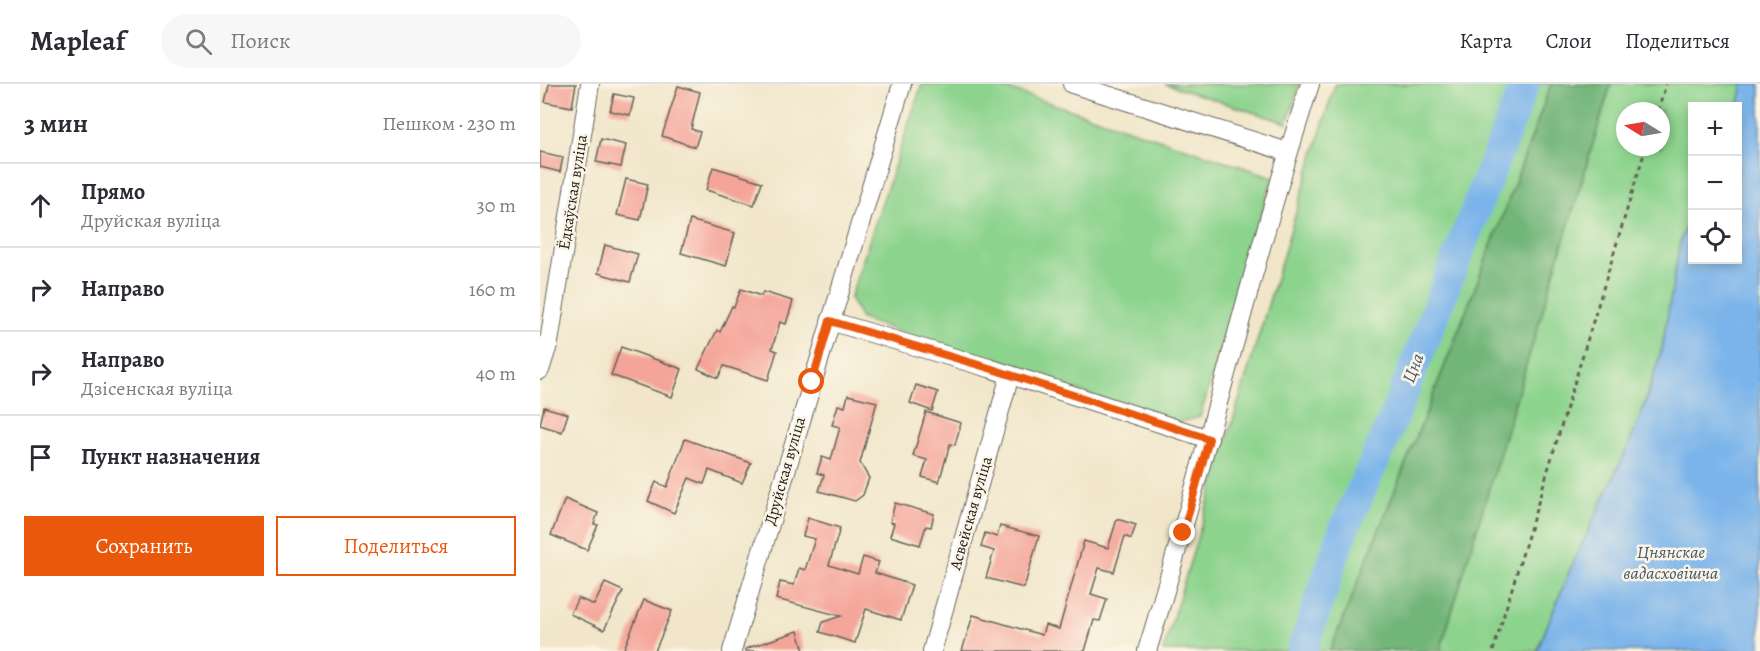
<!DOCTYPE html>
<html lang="ru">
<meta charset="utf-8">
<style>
:root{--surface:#fff;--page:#f7f7f7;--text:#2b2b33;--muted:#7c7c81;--line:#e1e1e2;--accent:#ea580c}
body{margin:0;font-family:Alegreya,serif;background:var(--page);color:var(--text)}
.controls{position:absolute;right:18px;top:18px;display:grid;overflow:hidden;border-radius:0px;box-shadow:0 3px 9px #0003}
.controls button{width:54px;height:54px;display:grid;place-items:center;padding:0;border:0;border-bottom:2px solid var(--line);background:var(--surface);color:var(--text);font:30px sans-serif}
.compass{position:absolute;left:1076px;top:18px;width:54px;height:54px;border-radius:50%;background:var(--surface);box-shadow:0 3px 9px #0003;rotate:281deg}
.stop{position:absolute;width:18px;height:18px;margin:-14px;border:4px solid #ea580c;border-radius:50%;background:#fff}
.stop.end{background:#ea580c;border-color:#fff;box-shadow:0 2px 6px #0008}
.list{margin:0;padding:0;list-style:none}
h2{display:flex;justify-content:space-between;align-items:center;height:78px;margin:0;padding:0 24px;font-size:26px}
h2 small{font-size:20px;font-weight:400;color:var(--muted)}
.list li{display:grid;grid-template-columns:39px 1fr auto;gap:18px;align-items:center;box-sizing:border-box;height:84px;padding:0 24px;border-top:2px solid var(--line)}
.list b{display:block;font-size:22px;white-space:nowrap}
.list p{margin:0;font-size:20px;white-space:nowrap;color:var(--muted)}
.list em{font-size:20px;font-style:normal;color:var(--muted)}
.actions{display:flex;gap:12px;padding:18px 24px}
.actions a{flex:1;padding:14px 0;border:2px solid var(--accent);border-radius:0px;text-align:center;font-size:21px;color:var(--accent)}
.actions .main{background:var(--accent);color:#fff}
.icon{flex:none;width:33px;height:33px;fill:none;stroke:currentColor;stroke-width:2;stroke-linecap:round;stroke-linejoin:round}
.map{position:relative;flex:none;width:1220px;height:567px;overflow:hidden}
header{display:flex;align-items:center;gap:36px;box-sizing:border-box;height:84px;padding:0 30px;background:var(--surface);border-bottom:2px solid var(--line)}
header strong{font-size:28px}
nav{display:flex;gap:33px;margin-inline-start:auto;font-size:21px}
.search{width:420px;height:54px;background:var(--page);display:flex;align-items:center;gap:15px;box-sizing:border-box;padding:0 21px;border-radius:33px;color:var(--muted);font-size:22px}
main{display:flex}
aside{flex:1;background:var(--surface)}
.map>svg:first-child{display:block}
.green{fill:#8cd38d;stroke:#547854;stroke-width:1.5;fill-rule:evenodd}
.forest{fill:#71b578;stroke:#46684a;stroke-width:1.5}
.water{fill:#7ab4ea;stroke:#4b6883;stroke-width:1.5}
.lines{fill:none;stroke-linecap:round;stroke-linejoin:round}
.river{stroke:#7ab4ea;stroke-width:30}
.building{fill:#f4a498}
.minor-casing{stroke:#676359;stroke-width:20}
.path{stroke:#676359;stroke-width:3;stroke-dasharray:4.5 4.5;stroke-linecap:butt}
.minor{stroke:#fff;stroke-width:18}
.route{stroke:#ea580c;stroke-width:8}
.labels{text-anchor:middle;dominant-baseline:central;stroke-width:5;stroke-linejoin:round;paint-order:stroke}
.street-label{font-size:16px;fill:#1c1c1c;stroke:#fcf5e5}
.water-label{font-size:18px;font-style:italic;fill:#42596e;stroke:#fcf5e5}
</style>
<header>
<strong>Mapleaf</strong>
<div class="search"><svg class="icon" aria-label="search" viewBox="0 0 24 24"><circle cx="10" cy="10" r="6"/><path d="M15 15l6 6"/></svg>Поиск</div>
<nav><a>Карта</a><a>Слои</a><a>Поделиться</a></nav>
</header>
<main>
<aside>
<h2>3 мин<small>Пешком · 230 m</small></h2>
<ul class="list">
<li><svg class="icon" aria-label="ahead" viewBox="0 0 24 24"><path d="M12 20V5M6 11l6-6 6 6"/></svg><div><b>Прямо</b><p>Друйская вуліца</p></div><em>30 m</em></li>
<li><svg class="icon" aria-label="right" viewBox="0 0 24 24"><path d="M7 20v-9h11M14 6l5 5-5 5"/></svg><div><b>Направо</b></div><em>160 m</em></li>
<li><svg class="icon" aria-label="right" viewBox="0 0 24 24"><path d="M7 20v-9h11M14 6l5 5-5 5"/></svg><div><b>Направо</b><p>Дзісенская вуліца</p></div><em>40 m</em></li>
<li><svg class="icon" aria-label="arrive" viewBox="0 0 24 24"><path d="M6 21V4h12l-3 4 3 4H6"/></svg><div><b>Пункт назначения</b></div></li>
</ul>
<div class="actions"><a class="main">Сохранить</a><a>Поделиться</a></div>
</aside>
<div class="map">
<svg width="1220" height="567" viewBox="0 0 1220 567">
<rect width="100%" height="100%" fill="#fcf5e5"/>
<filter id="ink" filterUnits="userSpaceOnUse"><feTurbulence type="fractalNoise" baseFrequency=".0167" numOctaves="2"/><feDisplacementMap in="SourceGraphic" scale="12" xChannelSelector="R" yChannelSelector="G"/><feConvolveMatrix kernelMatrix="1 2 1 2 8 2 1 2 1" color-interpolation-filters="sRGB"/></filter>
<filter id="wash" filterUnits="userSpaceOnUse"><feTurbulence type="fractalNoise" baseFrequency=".008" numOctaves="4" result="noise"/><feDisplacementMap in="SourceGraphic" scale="24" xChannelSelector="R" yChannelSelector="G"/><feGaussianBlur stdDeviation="1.35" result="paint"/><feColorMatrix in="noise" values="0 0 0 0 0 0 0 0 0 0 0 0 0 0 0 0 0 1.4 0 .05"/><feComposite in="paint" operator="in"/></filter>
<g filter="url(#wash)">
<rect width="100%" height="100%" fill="#f1e6ca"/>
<!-- green -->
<g class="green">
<path d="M382,0h71l280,93 -73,240 -24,6 -315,-104 -11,-21z"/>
<path d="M625,0h135l-13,39z"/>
<path d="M795,0h216c-68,191 -145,379 -221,567h-167z"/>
<path d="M1071,0h132l-5,25v-3h-46v104l-12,32 -18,107 -26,80 -67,143 -32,79h-97zM1085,27h36v36h-36z"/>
</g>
<!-- forest -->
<path class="forest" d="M1011,0h60l-171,567h-110c76,-188 153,-376 221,-567z"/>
<!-- water -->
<path class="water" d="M1203,0h17v567h-223l32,-79 58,-123 18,-45 17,-55 18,-107 12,-32v50h46v-151z"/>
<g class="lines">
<!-- river -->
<path class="river" d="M762,567l41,-120 51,-114 131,-333"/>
</g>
<g id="blocks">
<!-- building -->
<g class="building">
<path d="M9,0h27l-4,23 -27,-5z"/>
<path d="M138,2l22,6 -9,37 9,3 -5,15 -33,-11z"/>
<path d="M74,10l20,4 -4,17 -20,-4z"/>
<path d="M61,55l25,6 -5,22 -25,-5z"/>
<path d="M0,68l23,5 -3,15 -20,-5z"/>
<path d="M173,83l49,15 -8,23 -48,-15z"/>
<path d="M86,95l22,5 -8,36 -23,-5z"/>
<path d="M150,136l45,13 -9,33 -45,-13z"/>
<path d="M65,161l33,9 -8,28 -32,-9z"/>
<path d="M201,205l20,7 2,-4 30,9 -7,23 -6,-2 -8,27 5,2 -9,29 -44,-14 -6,12 -20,-9 19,-39 3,2 12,-26 2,1z"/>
<path d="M81,263l61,22 -10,28 -61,-22z"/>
<path d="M376,301l22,7 -6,19 -22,-8z"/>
<path d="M308,311l29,7 -17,61 9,15 -6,17 -8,6 -36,-10 5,-16 -7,-2 5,-16 9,3 9,-33 -8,-2 6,-20 7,2z"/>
<path d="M4,323l24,7 -6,18 -22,-7z"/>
<path d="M386,328l35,11 -6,22 -5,-1 -11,38 -17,-5 5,-17 -14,-4z"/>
<path d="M145,355l66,24 -9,20 -33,-13 -5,14 -15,-6 -15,35 -26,-12 8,-19 11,5z"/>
<path d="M25,415l33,14 -4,11 4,1 -11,25 -36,-15z"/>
<path d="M355,419l39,11 -3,13 -5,-1 -6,19 -30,-9 4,-13 -4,-1z"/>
<path d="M268,434l32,10 -11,37 29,9 5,-17 16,5 -4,11 37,12 -11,35 -35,-11 -11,34 -35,-11 3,-10 18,-6 -65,-17 4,-17 14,3 5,-17 6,2 10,-31 -12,-3z"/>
<path d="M577,435l19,6 -5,14 -6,-3 -11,36 -15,-4 -8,26 16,5 -7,22 -6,-1 -9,31h-123l11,-36 69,20 3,-10 14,4 25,-88 24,7z"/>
<path d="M460,442l39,10 -15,52 -38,-10 8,-27 -13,-4 4,-14 12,4z"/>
<path d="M65,499l18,8 -19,39 -34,-16 8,-16 16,7z"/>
<path d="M104,516l28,11 -17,40h-32z"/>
<path d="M258,547l6,20h-59v-2z"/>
</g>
</g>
</g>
<g filter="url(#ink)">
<use href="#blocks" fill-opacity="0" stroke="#676359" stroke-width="1.5"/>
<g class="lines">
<defs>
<g id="minor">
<path d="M532,0l216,68"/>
<path d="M290,237l159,47 220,71"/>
<path d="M0,286l9,-28 41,-258"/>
<path d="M192,567l170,-567"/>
<path d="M392,567l78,-276"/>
<path d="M607,567c58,-188 103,-380 163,-567"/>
</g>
</defs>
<!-- minor casing -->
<use href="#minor" class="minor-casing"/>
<!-- path -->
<g class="path">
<path d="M1118,27l8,-27"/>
<path d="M953,567l153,-504"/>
</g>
<!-- minor -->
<use href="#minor" class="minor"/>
</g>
</g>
<g class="lines" filter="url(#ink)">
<!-- route -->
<path class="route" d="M272,298l18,-61 159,47 220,71 -26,94"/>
</g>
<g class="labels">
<!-- street labels -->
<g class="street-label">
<text transform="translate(33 108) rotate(-81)">Ёдкаўская вуліца</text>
<text transform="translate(245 387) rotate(-74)">Друйская вуліца</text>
<text transform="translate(431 429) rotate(-74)">Асвейская вуліца</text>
</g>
<!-- water labels -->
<g class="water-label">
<text transform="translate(873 284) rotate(-69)">Цна</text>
<text x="1131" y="468">Цнянскае<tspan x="1131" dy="21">вадасховішча</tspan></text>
</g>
</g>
</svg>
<div class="controls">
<button>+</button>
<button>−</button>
<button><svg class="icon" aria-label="locate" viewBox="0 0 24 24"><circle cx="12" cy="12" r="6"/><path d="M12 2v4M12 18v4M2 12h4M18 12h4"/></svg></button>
</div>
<svg class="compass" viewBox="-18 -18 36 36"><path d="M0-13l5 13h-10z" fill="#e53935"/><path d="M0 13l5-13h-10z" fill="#7c7c81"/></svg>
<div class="stop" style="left:272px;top:298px"></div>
<div class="stop end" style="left:643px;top:449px"></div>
</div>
</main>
